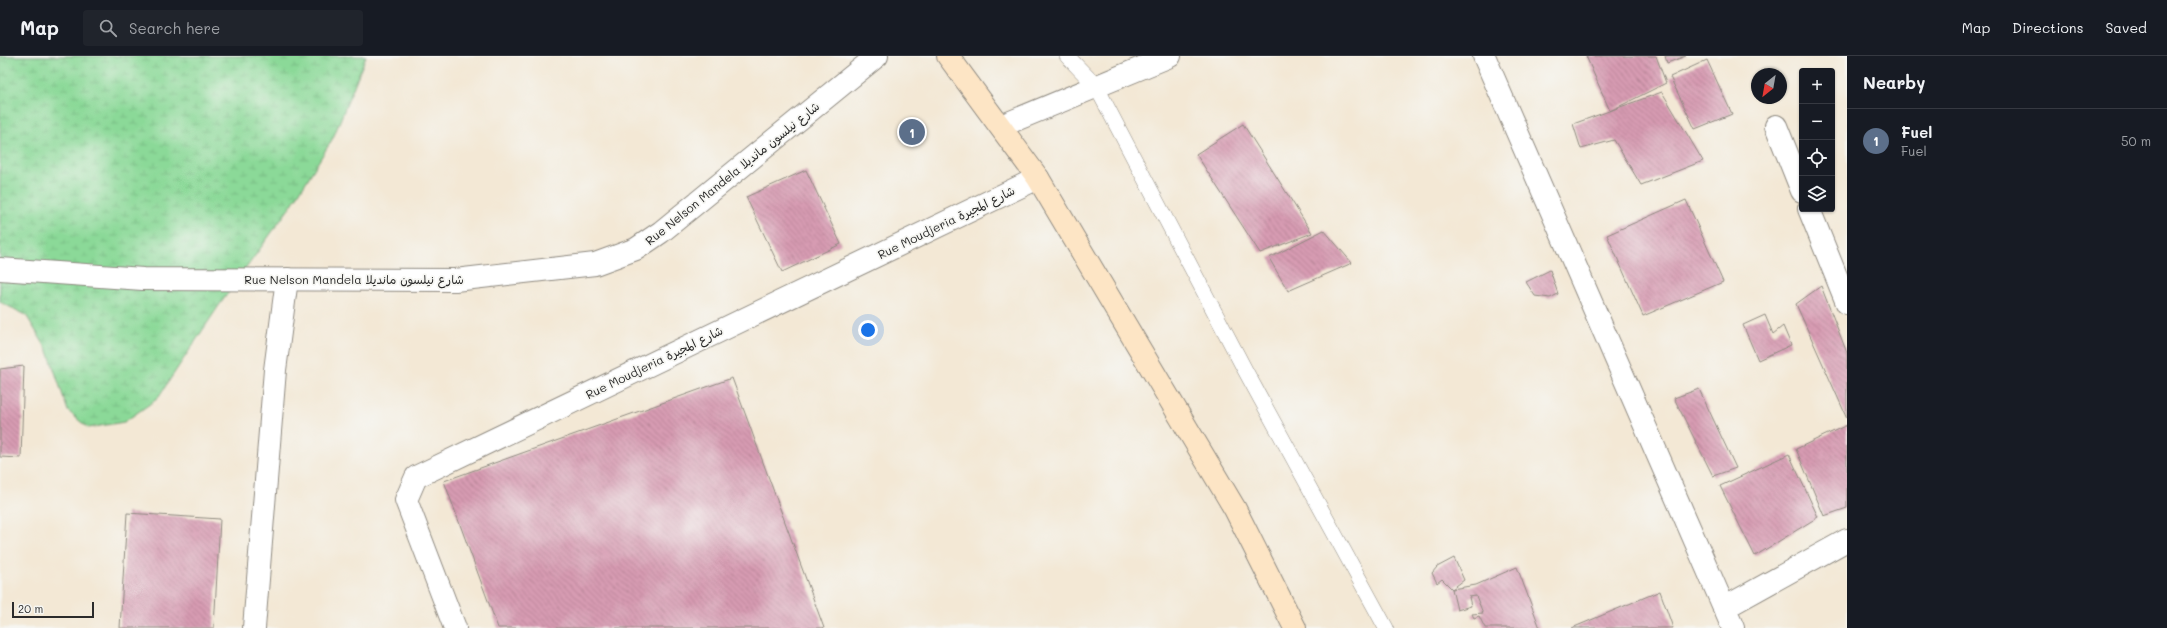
<!DOCTYPE html>
<meta charset="utf-8">
<style>
:root{--surface:#171b24;--page:#20242c;--text:#f1f3f6;--muted:#9ea1a6;--line:#363941;--accent:#2563eb}
body{margin:0;font-family:Mali,"Playpen Sans Arabic",sans-serif;background:var(--page);color:var(--text)}
.controls{position:absolute;right:12px;top:12px;display:grid;overflow:hidden;border-radius:4px;box-shadow:0 1px 3px #0004}
.controls button{width:36px;height:36px;display:grid;place-items:center;padding:0;border:0;border-bottom:1px solid var(--line);background:var(--surface);color:var(--text);font:20px sans-serif}
.compass{position:absolute;left:1751px;top:12px;width:36px;height:36px;border-radius:50%;background:var(--surface);box-shadow:0 1px 3px #0004;rotate:211deg}
.scale{position:absolute;left:12px;bottom:10px;width:82px;box-sizing:border-box;padding-left:4px;border:2px solid #2b2b2b;border-top:0;font-size:11px;line-height:14px;white-space:nowrap;color:#2b2b2b;-webkit-text-stroke:3px #f6f6f2;paint-order:stroke}
.you{position:absolute;left:868px;top:274px;width:14px;height:14px;margin:-10px;border:3px solid #fff;border-radius:50%;background:#1a73e8;box-shadow:0 0 0 6px #1a73e833}
.badge{display:grid;place-items:center;width:26px;height:26px;border-radius:50%;background:var(--accent);color:#fff;font-size:13px;font-weight:700}
.pin{position:absolute;translate:-50% -50%;border:2px solid #fff;box-shadow:0 1px 4px #0006}
.list{margin:0;padding:0;list-style:none}
h2{display:flex;justify-content:space-between;align-items:center;height:52px;margin:0;padding:0 16px;font-size:17px}
h2 small{font-size:13px;font-weight:400;color:var(--muted)}
.list li{display:grid;grid-template-columns:26px 1fr auto;gap:12px;align-items:center;box-sizing:border-box;height:64px;padding:0 16px;border-top:1px solid var(--line)}
.list b{display:block;font-size:15px;white-space:nowrap}
.list p{margin:0;font-size:13px;white-space:nowrap;color:var(--muted)}
.list em{font-size:13px;font-style:normal;color:var(--muted)}
.icon{flex:none;width:22px;height:22px;fill:none;stroke:currentColor;stroke-width:2;stroke-linecap:round;stroke-linejoin:round}
.map{position:relative;flex:none;width:1847px;height:572px;overflow:hidden}
header{display:flex;align-items:center;gap:24px;box-sizing:border-box;height:56px;padding:0 20px;background:var(--surface);border-bottom:1px solid var(--line)}
header strong{font-size:19px}
nav{display:flex;gap:22px;margin-inline-start:auto;font-size:14px}
.search{width:280px;height:36px;background:var(--page);display:flex;align-items:center;gap:10px;box-sizing:border-box;padding:0 14px;border-radius:4px;color:var(--muted);font-size:15px}
main{display:flex}
aside{flex:1;background:var(--surface)}
.map>svg:first-child{display:block}
.wetland{fill:url(#wetland-marsh);stroke:#5b8262}
.building{fill:url(#building-back-hatch)}
.lines{fill:none;stroke-linecap:round;stroke-linejoin:round}
.lane-casing{stroke:#8f8a80;stroke-width:16}
.street-casing{stroke:#8f8a80;stroke-width:24}
.secondary-casing{stroke:#8f8a80;stroke-width:24}
.lane{stroke:#fff;stroke-width:15}
.street{stroke:#fff;stroke-width:22}
.secondary{stroke:#fde5c5;stroke-width:22}
.labels{text-anchor:middle;dominant-baseline:central;stroke-width:3.5;stroke-linejoin:round;paint-order:stroke}
.street-label{font-size:12px;fill:#2b2b2b;stroke:#f6f6f2}
</style>
<header>
<strong>Map</strong>
<div class="search"><svg class="icon" aria-label="search" viewBox="0 0 24 24"><circle cx="10" cy="10" r="6"/><path d="M15 15l6 6"/></svg>Search here</div>
<nav><a>Map</a><a>Directions</a><a>Saved</a></nav>
</header>
<main>
<div class="map">
<svg width="1847" height="572" viewBox="0 0 1847 572">
<defs>
<pattern id="wetland-marsh" width="20" height="14" patternUnits="userSpaceOnUse"><rect width="20" height="14" fill="#8bd998"/><path d="M1 5h8M5 5V1M11 12h8M15 12V8" fill="none" stroke="#78ba83"/></pattern>
<pattern id="building-back-hatch" width="6" height="6" patternUnits="userSpaceOnUse"><rect width="6" height="6" fill="#d79bb2"/><path d="M-1 5l2 2M0 0l6 6M5-1l2 2" fill="none" stroke="#af7f91"/></pattern>
</defs>
<rect width="100%" height="100%" fill="#f6f6f2"/>
<filter id="ink" filterUnits="userSpaceOnUse"><feTurbulence type="fractalNoise" baseFrequency=".025" numOctaves="2"/><feDisplacementMap in="SourceGraphic" scale="8" xChannelSelector="R" yChannelSelector="G"/><feConvolveMatrix kernelMatrix="1 2 1 2 8 2 1 2 1" color-interpolation-filters="sRGB"/></filter>
<filter id="wash" filterUnits="userSpaceOnUse"><feTurbulence type="fractalNoise" baseFrequency=".012" numOctaves="4" result="noise"/><feDisplacementMap in="SourceGraphic" scale="16" xChannelSelector="R" yChannelSelector="G"/><feGaussianBlur stdDeviation="0.9" result="paint"/><feColorMatrix in="noise" values="0 0 0 0 0 0 0 0 0 0 0 0 0 0 0 0 0 1.4 0 .05"/><feComposite in="paint" operator="in"/></filter>
<g filter="url(#wash)">
<rect width="100%" height="100%" fill="#f3e8d5"/>
<!-- wetland -->
<path class="wetland" d="M0,0h366l-33,82 -40,65 -75,104 -61,92 -33,23 -36,6 -20,-17 -20,-60 -22,-36 -26,-13z"/>
<g id="blocks">
<!-- building -->
<g class="building">
<path d="M1586,0h70l10,27 -56,28z"/>
<path d="M1665,0h21l-19,7z"/>
<path d="M1707,4l25,54 -37,15 -25,-52z"/>
<path d="M1662,36l41,69 -62,24 -27,-45 -33,9 -8,-25z"/>
<path d="M1243,68l69,109 -52,20 -64,-99z"/>
<path d="M806,114l35,74 -59,28 -36,-75z"/>
<path d="M1686,144l37,82 -80,34 -36,-81z"/>
<path d="M1324,174l28,33 -64,28 -19,-33z"/>
<path d="M1550,214l8,24 -8,4 -15,-2 -9,-14z"/>
<path d="M1821,230l26,67v65l-51,-114z"/>
<path d="M1765,259l8,19 10,-8 8,19 -33,15 -15,-35z"/>
<path d="M24,310l-3,92 -21,-1v-88z"/>
<path d="M732,322l92,250h-326l-54,-147z"/>
<path d="M1699,333l37,79 -23,8 -39,-78z"/>
<path d="M1847,369v83l-23,8 -28,-67z"/>
<path d="M1789,398l29,63 -63,39 -35,-70z"/>
<path d="M127,457l93,6 -6,109h-94z"/>
<path d="M1454,502l10,22 -12,9 24,-4 41,-18 23,61h-55l-6,-12 -5,2 -2,-4 11,-1 -7,-17 -7,1 2,9 -14,4 -5,-21 -10,-10 -5,4 -5,-10 5,-6z"/>
<path d="M1660,535l13,37h-101z"/>
</g>
</g>
</g>
<g filter="url(#ink)">
<use href="#blocks" fill-opacity="0" stroke="#8f8a80" stroke-width="1"/>
<g class="lines">
<defs>
<path id="lane" d="M1067,0l29,30 149,284 141,258"/>
<g id="street">
<path d="M1484,0l249,572"/>
<path d="M1001,70l169,-70"/>
<path d="M1776,70l26,65"/>
<path d="M1809,153l38,94"/>
<path d="M0,213l143,10 312,1 140,-16 41,-15 25,-17 216,-176"/>
<path d="M1724,552l123,-68"/>
<path d="M254,572l21,-258 12,-91"/>
<path d="M455,572l-49,-128 10,-23 622,-299"/>
</g>
<path id="secondary" d="M948,0l90,122 197,331 60,119"/>
</defs>
<!-- lane casing -->
<use href="#lane" class="lane-casing"/>
<!-- street casing -->
<use href="#street" class="street-casing"/>
<!-- secondary casing -->
<use href="#secondary" class="secondary-casing"/>
<!-- lane -->
<use href="#lane" class="lane"/>
<!-- street -->
<use href="#street" class="street"/>
<!-- secondary -->
<use href="#secondary" class="secondary"/>
</g>
</g>
<g class="labels">
<!-- street labels -->
<g class="street-label">
<text transform="translate(732 117) rotate(-39)">Rue Nelson Mandela شارع نيلسون مانديلا</text>
<text transform="translate(946 166) rotate(-26)">Rue Moudjeria شارع المجيرة</text>
<text x="354" y="223">Rue Nelson Mandela شارع نيلسون مانديلا</text>
<text transform="translate(654 306) rotate(-26)">Rue Moudjeria شارع المجيرة</text>
</g>
</g>
</svg>
<div class="controls">
<button>+</button>
<button>−</button>
<button><svg class="icon" aria-label="locate" viewBox="0 0 24 24"><circle cx="12" cy="12" r="6"/><path d="M12 2v4M12 18v4M2 12h4M18 12h4"/></svg></button>
<button><svg class="icon" aria-label="layers" viewBox="0 0 24 24"><path d="M12 4l9 5-9 5-9-5zM3 14l9 5 9-5"/></svg></button>
</div>
<svg class="compass" viewBox="-18 -18 36 36"><path d="M0-13l5 13h-10z" fill="#e53935"/><path d="M0 13l5-13h-10z" fill="#9ea1a6"/></svg>
<div class="scale">20 m</div>
<div class="you"></div>
<div class="pin badge" style="left:912px;top:76px;background:#5c6f8a">1</div>
</div>
<aside>
<h2>Nearby<small></small></h2>
<ul class="list">
<li><span class="badge" style="background:#5c6f8a">1</span><div><b>Fuel</b><p>Fuel</p></div><em>50 m</em></li>
</ul>
</aside>
</main>
